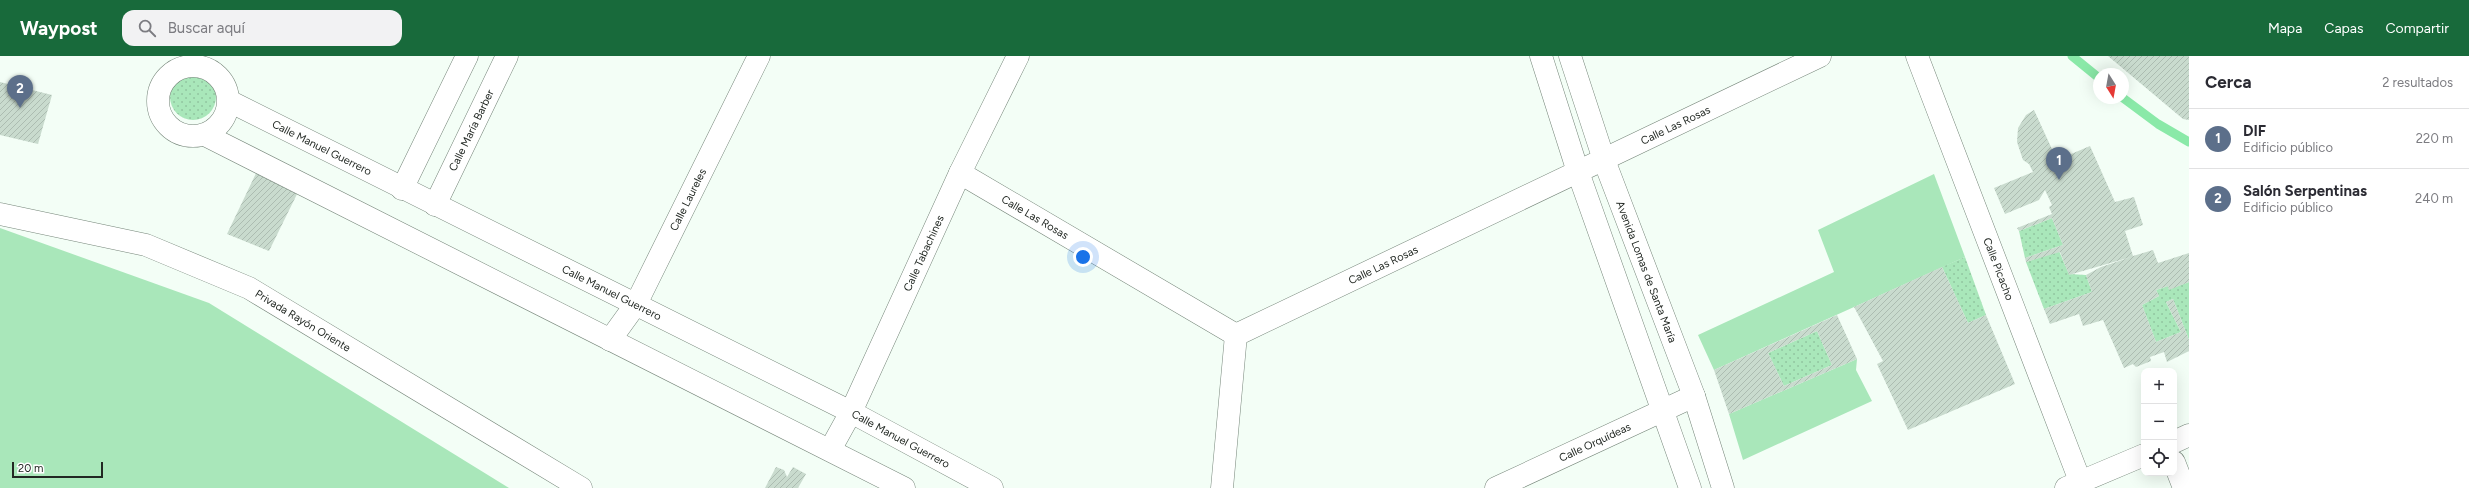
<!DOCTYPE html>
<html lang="es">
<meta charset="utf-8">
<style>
:root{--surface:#fff;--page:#f2f2f3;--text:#2b2b33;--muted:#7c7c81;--line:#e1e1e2;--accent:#186a3b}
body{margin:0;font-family:Figtree,sans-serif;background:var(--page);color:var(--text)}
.controls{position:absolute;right:12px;bottom:12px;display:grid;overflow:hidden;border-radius:8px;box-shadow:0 4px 16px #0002}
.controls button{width:36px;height:36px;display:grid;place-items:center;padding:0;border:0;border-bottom:1px solid var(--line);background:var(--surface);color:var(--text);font:20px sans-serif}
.compass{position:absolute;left:2093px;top:12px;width:36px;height:36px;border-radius:50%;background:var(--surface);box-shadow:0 4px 16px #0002;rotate:169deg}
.scale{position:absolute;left:12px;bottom:10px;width:91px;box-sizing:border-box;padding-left:4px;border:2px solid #222823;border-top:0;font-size:11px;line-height:14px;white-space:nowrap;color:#222823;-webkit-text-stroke:3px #fff;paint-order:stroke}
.you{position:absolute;left:1083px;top:201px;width:14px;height:14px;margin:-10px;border:3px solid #fff;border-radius:50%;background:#1a73e8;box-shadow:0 0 0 6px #1a73e833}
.badge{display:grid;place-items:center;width:26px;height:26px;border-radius:50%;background:var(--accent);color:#fff;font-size:13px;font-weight:700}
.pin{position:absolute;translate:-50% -33px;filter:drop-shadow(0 1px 2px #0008)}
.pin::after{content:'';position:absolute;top:21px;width:14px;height:12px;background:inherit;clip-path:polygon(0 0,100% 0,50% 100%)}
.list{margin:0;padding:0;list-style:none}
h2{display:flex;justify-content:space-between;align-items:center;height:52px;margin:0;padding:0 16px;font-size:17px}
h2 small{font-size:13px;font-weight:400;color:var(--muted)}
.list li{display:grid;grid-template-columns:26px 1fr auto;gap:12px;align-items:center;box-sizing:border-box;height:60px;padding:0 16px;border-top:1px solid var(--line)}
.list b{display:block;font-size:15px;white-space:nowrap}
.list p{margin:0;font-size:13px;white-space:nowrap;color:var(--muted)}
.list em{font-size:13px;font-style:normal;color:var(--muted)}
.icon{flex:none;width:22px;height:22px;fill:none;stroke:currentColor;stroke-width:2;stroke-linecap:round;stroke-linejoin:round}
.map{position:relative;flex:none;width:2189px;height:432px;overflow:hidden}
header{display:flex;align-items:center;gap:24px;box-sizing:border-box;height:56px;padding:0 20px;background:var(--accent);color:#fff}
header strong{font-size:19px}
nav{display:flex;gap:22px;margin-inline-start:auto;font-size:14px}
.search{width:280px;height:36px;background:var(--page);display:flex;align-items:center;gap:10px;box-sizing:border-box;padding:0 14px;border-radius:12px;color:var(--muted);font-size:15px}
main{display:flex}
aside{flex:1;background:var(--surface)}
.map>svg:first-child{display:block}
.grass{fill:#a9e7ba}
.garden{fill:url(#garden-dots)}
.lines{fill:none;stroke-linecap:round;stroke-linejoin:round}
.stream{stroke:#8ae9a8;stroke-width:9}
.building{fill:url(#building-hatch);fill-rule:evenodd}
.minor-casing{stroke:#76867a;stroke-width:23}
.minor{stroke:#fff;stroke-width:22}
.labels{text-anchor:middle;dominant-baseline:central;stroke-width:4;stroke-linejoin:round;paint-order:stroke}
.street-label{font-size:11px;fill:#222823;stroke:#fff}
</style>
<header>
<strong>Waypost</strong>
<div class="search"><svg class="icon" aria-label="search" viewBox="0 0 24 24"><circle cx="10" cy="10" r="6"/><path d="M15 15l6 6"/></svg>Buscar aquí</div>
<nav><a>Mapa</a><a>Capas</a><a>Compartir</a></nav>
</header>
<main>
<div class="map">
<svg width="2189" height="432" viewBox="0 0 2189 432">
<defs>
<pattern id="garden-dots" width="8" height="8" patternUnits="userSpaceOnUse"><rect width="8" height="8" fill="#a9e7ba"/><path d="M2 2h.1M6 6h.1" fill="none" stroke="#91c6a0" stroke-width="1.8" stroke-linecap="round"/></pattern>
<pattern id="building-hatch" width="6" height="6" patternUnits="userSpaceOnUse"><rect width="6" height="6" fill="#c9dbce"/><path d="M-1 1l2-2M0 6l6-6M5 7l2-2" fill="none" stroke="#acbcb1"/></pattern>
</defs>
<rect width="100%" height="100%" fill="#f3fef6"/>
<!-- grass -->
<g class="grass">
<path d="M1934,118l31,83 -251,113 -16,-35 136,-63 -16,-42z"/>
<path d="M0,172l209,75 300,185h-509z"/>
<path d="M1857,303l-1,11 16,31 -129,59 -14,-46z"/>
</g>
<!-- garden -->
<g class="garden">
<circle cx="193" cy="41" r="23"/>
<path d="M2052,162l11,27 -38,13 -6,-27z"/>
<path d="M2059,195l10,23 17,1 6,17 -48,17 -18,-47z"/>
<path d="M1965,201l21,58 -18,8 -26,-56z"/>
<path d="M2189,226v58l-16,-41 -7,3 15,30 -25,10 -14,-37 17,-9 -3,-6 12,-4 1,3z"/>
<path d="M1817,275l15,34 -48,21 -16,-33z"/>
</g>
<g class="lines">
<!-- stream -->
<g class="stream">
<path d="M2072,0l27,22"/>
<path d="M2123,42l35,26 31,18"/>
</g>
</g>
<!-- building -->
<g class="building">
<path d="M2108,0h81v64l-6,-1z"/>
<path d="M0,26l52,13 -14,49 -38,-9z"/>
<path d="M2034,54l23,50 33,-14 25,56 19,-5 9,28 -18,6 8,25 20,-6 5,13 31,-10v29l-20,8 -1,-4 -12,4 3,6 -17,9 14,37 25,-10 -15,-30 7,-3 16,41v11l-22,11 -3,-10 -14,5 1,4 -15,6 -3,-3 -9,4 -21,-48 -20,6 -4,-12 -29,10 -6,-15 48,-17 -6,-17 15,-8 30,-10 -62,18 -9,-23 -34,10 -1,-4 38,-13 -11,-27 -33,13 -2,-3 35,-14 -3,-7 3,-2 -7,-15 -6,10 -34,14 -11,-26 39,-16 -4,-8 -6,-4 -6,-18 1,-14 8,-13z"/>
<path d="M259,111l42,19 -32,65 -42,-17z"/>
<path d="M1942,211l26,56 18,-8 29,69 -107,46 -31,-66 6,-3 -29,-54z"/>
<path d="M1837,259l20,44 -128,55 -15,-44zM1817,275l15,34 -48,21 -16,-33z"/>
<path d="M776,411l8,3 3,7 6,-10 13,7 -8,14h-33z"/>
</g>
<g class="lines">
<defs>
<g id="minor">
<path d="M1541,0l37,116 112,316"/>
<path id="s1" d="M1570,0l34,104 90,236 29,92"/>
<path id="s2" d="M1917,0l163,425"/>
<circle cx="193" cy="45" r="35"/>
<path id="s3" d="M229,45l622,311 141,76"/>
<path d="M205,79l699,353"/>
<path id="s4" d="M960,117l276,162"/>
<path d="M402,133l65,-133"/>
<path id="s5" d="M435,149l72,-149"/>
<path id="s6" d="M0,158l146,31 103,43 332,200"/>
<path id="s7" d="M1236,279l584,-279"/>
<path id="s8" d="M610,284l26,-36 123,-248"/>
<path d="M2174,386l15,-7"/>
<path id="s9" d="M830,394l21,-38 109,-239 58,-117"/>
<path d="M2174,406l10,26"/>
<path d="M1222,432l14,-153"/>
<path id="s10" d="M1496,432l198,-92"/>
<path d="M2066,432l78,-33"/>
</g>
</defs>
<!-- minor casing -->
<use href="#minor" class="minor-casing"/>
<!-- minor -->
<use href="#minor" class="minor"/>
</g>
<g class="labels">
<!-- street labels -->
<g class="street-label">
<text stroke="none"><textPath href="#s7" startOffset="487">Calle Las Rosas</textPath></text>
<text stroke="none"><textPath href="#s5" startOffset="83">Calle María Barber</textPath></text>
<text stroke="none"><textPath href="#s3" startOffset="104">Calle Manuel Guerrero</textPath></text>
<text stroke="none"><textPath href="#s8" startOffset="161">Calle Laureles</textPath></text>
<text stroke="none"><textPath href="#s4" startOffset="87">Calle Las Rosas</textPath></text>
<text stroke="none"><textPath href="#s9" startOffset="218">Calle Tabachines</textPath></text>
<text stroke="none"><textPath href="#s7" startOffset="163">Calle Las Rosas</textPath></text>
<text stroke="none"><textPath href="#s2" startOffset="228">Calle Picacho</textPath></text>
<text stroke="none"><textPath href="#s1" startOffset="229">Avenida Lomas de Santa María</textPath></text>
<text stroke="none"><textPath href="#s3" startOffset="428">Calle Manuel Guerrero</textPath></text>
<text stroke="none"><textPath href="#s6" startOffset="324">Privada Rayón Oriente</textPath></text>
<text stroke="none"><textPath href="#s3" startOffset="752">Calle Manuel Guerrero</textPath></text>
<text stroke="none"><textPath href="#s10" startOffset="109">Calle Orquídeas</textPath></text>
</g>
</g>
</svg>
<div class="controls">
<button>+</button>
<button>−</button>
<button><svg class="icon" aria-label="locate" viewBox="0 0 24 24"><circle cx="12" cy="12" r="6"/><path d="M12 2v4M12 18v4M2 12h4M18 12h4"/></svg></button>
</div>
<svg class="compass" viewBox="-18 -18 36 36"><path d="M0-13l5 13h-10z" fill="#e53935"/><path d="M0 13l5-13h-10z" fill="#7c7c81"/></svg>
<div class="scale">20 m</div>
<div class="you"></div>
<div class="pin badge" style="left:2059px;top:124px;background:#5c6f8a">1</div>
<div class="pin badge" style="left:20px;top:52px;background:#5c6f8a">2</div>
</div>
<aside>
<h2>Cerca<small>2 resultados</small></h2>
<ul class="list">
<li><span class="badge" style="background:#5c6f8a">1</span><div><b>DIF</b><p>Edificio público</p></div><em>220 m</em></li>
<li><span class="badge" style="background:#5c6f8a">2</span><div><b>Salón Serpentinas</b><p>Edificio público</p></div><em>240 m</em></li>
</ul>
</aside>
</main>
